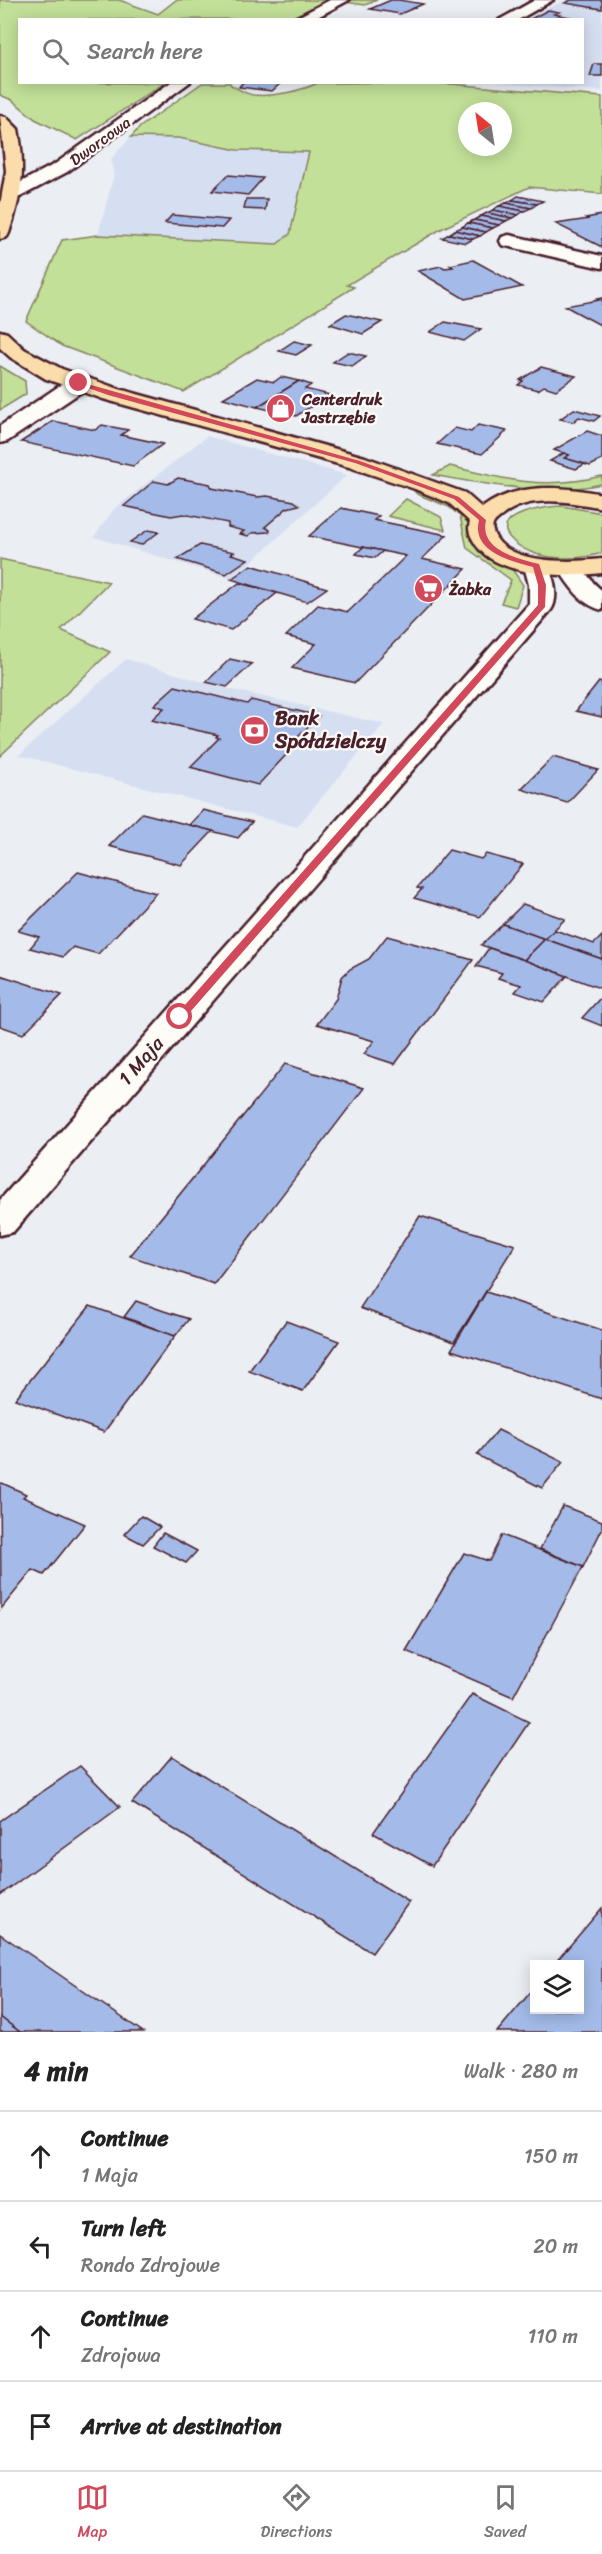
<!DOCTYPE html>
<meta charset="utf-8">
<style>
:root{--surface:#fff;--page:#f2f2f2;--text:#222;--muted:#767676;--line:#e0e0e0;--accent:#d1495b}
body{margin:0;font-family:Sriracha,sans-serif;background:var(--page);color:var(--text)}
.controls{position:absolute;right:18px;bottom:18px;display:grid;overflow:hidden;border-radius:0px;box-shadow:0 3px 15px #0003}
.controls button{width:54px;height:54px;display:grid;place-items:center;padding:0;border:0;border-bottom:2px solid var(--line);background:var(--surface);color:var(--text);font:30px sans-serif}
.compass{position:absolute;left:458px;top:102px;width:54px;height:54px;border-radius:50%;background:var(--surface);box-shadow:0 3px 15px #0003;rotate:330deg}
.stop{position:absolute;width:18px;height:18px;margin:-14px;border:4px solid #d1495b;border-radius:50%;background:#fff}
.stop.end{background:#d1495b;border-color:#fff;box-shadow:0 2px 6px #0008}
.list{margin:0;padding:0;list-style:none}
h2{display:flex;justify-content:space-between;align-items:center;height:78px;margin:0;padding:0 24px;font-size:26px}
h2 small{font-size:20px;font-weight:400;color:var(--muted)}
.list li{display:grid;grid-template-columns:39px 1fr auto;gap:18px;align-items:center;box-sizing:border-box;height:90px;padding:0 24px;border-top:2px solid var(--line)}
.list b{display:block;font-size:22px;white-space:nowrap}
.list p{margin:0;font-size:20px;white-space:nowrap;color:var(--muted)}
.list em{font-size:20px;font-style:normal;color:var(--muted)}
.icon{flex:none;width:33px;height:33px;fill:none;stroke:currentColor;stroke-width:2;stroke-linecap:round;stroke-linejoin:round}
.map{position:relative;flex:none;width:602px;height:2032px;overflow:hidden}
.search{position:absolute;background:var(--surface);box-shadow:0 3px 15px #0003;left:18px;right:18px;top:18px;height:66px;display:flex;align-items:center;gap:15px;box-sizing:border-box;padding:0 21px;border-radius:0px;color:var(--muted);font-size:22px}
.sheet{height:438px;background:var(--surface)}
nav{display:flex;justify-content:space-around;align-items:center;box-sizing:border-box;height:84px;border-top:2px solid var(--line);background:var(--surface);font-size:16px;color:var(--muted)}
nav a{display:grid;justify-items:center;gap:3px}
nav .on{color:var(--accent)}
.map>svg:first-child{display:block}
.built{fill:#d6dff1}
.green{fill:#c2e098;stroke:#868062;stroke-width:1.5;fill-rule:evenodd}
.building{fill:#a4bbe9;stroke:#4a1f2b;stroke-width:1.5}
.lines{fill:none;stroke-linecap:round;stroke-linejoin:round}
.minor-casing{stroke:#4a1f2b;stroke-width:5}
.major-casing{stroke:#4a1f2b;stroke-width:5}
.minor{fill:#fdfcf7;fill-rule:evenodd}
.major{fill:#faddab;fill-rule:evenodd}
.route{fill:#d1495b}
.labels{text-anchor:middle;dominant-baseline:central;stroke-width:4.5;stroke-linejoin:round;paint-order:stroke}
.far-street-label{font-size:16px;fill:#4a1f2b;stroke:#fdfcf7}
.far-poi-label{font-size:16px;font-weight:bold;fill:#4a1f2b;stroke:#fdfcf7;text-anchor:start}
.poi-label{font-size:20px;font-weight:bold;fill:#4a1f2b;stroke:#fdfcf7;text-anchor:start}
.street-label{font-size:20px;fill:#4a1f2b;stroke:#fdfcf7}
</style>
<div class="map">
<svg width="602" height="2032" viewBox="0 0 602 2032">
<rect width="100%" height="100%" fill="#ebeff4"/>
<filter id="ink" filterUnits="userSpaceOnUse"><feTurbulence type="fractalNoise" baseFrequency=".0167" numOctaves="2"/><feDisplacementMap in="SourceGraphic" scale="12" xChannelSelector="R" yChannelSelector="G"/><feConvolveMatrix kernelMatrix="1 2 1 2 8 2 1 2 1" color-interpolation-filters="sRGB"/></filter>
<g filter="url(#ink)">
<!-- built -->
<g class="built">
<path d="M566,0h36v91l-104,-8 84,-1v-62l-58,-1z"/>
<path d="M131,137l48,1 58,12 72,2 -19,82 -13,10 -179,-9 16,-61 -3,-15z"/>
<path d="M207,436l140,39 -98,89 -20,14 -135,-41 20,-28z"/>
<path d="M126,659l94,28 164,37 -87,103 -278,-72z"/>
</g>
<!-- green -->
<g class="green">
<path d="M0,0h119l39,14 18,-14h201l-12,5 -34,-5 -44,19 -267,1v62l145,1 -88,57 -42,-21 -23,-19 -12,-5z"/>
<path d="M429,82l173,15v97l-73,-7 -88,42 -94,56 7,2 -170,105 -122,-46 -36,-25 36,-81 36,-5 179,9 13,-10 19,-82 -72,-2 -58,-12 -48,-1 9,-10 62,-44h28l1,2c7,4 15,9 22,10 21,2 47,-4 65,-12zM467,111h36v36h-36z"/>
<path d="M0,366l25,15 1,13 -26,16z"/>
<path d="M450,466c55,14 95,24 152,10v8c-57,12 -112,1 -169,-9z"/>
<path d="M414,491l36,12 18,13 2,24 42,29 11,16 -7,22 -15,-4 10,-23 -44,-32 -7,-32 -11,-9 -32,-13z"/>
<path d="M406,499l35,18 4,13 -57,-14z"/>
<path d="M562,506l40,7v40c-26,8 -68,8 -89,-12 -29,-26 36,-35 49,-35z"/>
<path d="M0,559l109,23 -48,48 49,22 -110,104z"/>
</g>
<!-- building -->
<g class="building">
<path d="M391,0h8l24,4 -23,10 -30,-5z"/>
<path d="M571,0h31v9l-37,-6z"/>
<path d="M548,10l11,2 -5,2 16,3 -5,3h-36z"/>
<path d="M594,64h8v12h-12z"/>
<path d="M282,82l-10,9 -33,-4 4,-5z"/>
<path d="M228,175l35,3 -15,17 -36,-4z"/>
<path d="M518,196l25,5 -6,3 -25,-4z"/>
<path d="M246,199h21l-2,11 -21,-1z"/>
<path d="M512,200l25,4 -6,4 -25,-5z"/>
<path d="M506,203l25,5 -7,3 -25,-5z"/>
<path d="M499,206l25,5 -6,4 -25,-5z"/>
<path d="M493,210l25,5 -6,3 -25,-5z"/>
<path d="M487,213l25,5 -6,3 -25,-5z"/>
<path d="M172,215l57,5 -7,8 -57,-5z"/>
<path d="M602,215v32l-46,-23 33,-5 -3,-1z"/>
<path d="M481,216l25,5 -7,4 -25,-5z"/>
<path d="M474,220l25,5 -6,3 -25,-5z"/>
<path d="M468,223l25,5 -7,4 -24,-5z"/>
<path d="M462,227l24,5 -6,4 -25,-6z"/>
<path d="M455,230l25,6 -7,3 -24,-5z"/>
<path d="M449,234l24,5 -7,4 -24,-5z"/>
<path d="M473,260l49,27 -57,12 -47,-28 23,-5 4,2 8,-1 -3,-2z"/>
<path d="M602,298v28l-37,-20 34,-6 -2,-1z"/>
<path d="M346,314l36,8 -19,12 -33,-10z"/>
<path d="M445,322l36,7 -17,12 -34,-9z"/>
<path d="M294,341l18,4 -16,10 -17,-4z"/>
<path d="M348,352l18,4 -14,10 -19,-4z"/>
<path d="M541,367l35,9 -20,14 -12,-4 -6,4 -20,-5 5,-4 -3,-1z"/>
<path d="M281,377l18,4 -42,26 -34,-9 34,-20 17,4z"/>
<path d="M299,381l12,4 -6,4 25,6 -34,21 -39,-9z"/>
<path d="M574,409l26,7 -6,5 -15,-4 -6,5 -13,-3z"/>
<path d="M53,421l42,9 7,-5 26,5 -7,5 42,9 -30,22 -112,-24z"/>
<path d="M478,425l29,6 -25,23 -45,-10 18,-16 16,4z"/>
<path d="M587,431l15,5v24l-12,6 -26,-8 5,-3 -15,-5z"/>
<path d="M564,453l5,2 -5,3 21,6 -9,5 -26,-8z"/>
<path d="M178,478l32,6 2,4 45,9 10,-1 27,5 5,4 -12,3 -22,19 5,3 -1,2 -17,1 -4,3 -8,-2 4,-3 -16,-4v-4l-45,-9 -12,2 -47,-10 30,-25 14,3z"/>
<path d="M341,508l38,8 -5,4 73,15 -25,24 44,10 -111,114 -63,-15 24,-24 -30,-8 32,-31 30,7 58,-56 -97,-20z"/>
<path d="M148,530l11,2 -18,13 -11,-3z"/>
<path d="M200,545l34,7 -3,2 17,5 -22,15 -49,-15z"/>
<path d="M363,547l20,4 -8,7 -19,-4z"/>
<path d="M251,565l76,23 -20,14 -76,-23z"/>
<path d="M239,583l38,10 -46,37 -39,-11z"/>
<path d="M230,659l22,5 -25,23 -21,-5z"/>
<path d="M599,682l3,1v34l-26,-6z"/>
<path d="M175,686l72,18 4,-4 68,16 -23,23 4,1 -42,45 -68,-18 29,-29 -3,-1 2,-2 -67,-15 13,-12 -10,-3z"/>
<path d="M553,757l45,13 -31,33 -46,-14z"/>
<path d="M203,810l49,12 -14,16 -49,-13z"/>
<path d="M142,813l47,12 24,6 -32,34 -72,-19z"/>
<path d="M449,850l32,9 5,-5 37,10 -43,53 -66,-19 8,-9 -5,-1z"/>
<path d="M78,872l78,21 -58,61 -25,-7 -10,10 -33,-9 9,-11 -21,-6z"/>
<path d="M523,904l42,15 -20,20 -42,-15z"/>
<path d="M503,924l42,15 -21,21 -43,-15z"/>
<path d="M555,930l39,14 8,-8v23l-57,-20z"/>
<path d="M387,936l86,24 -78,104 -31,-10 10,-13 -57,-17 19,-25 6,-22 8,-8 19,-10z"/>
<path d="M545,939l57,20v30l-78,-29z"/>
<path d="M489,948l35,12 43,16 -23,26 -29,-10 6,-7 -23,-7 4,-5 -26,-7z"/>
<path d="M0,975l62,20 -39,39 -23,-8z"/>
<path d="M602,996v30l-20,-8z"/>
<path d="M285,1064l79,24 -150,196 -84,-28z"/>
<path d="M420,1216l95,29 -61,97 -94,-34z"/>
<path d="M486,1292l116,38v69l-151,-49z"/>
<path d="M136,1301l28,10 25,8 -14,17 -51,-19z"/>
<path d="M90,1306l85,30 -71,96 -89,-33z"/>
<path d="M286,1321l53,20 -36,50 -54,-20z"/>
<path d="M498,1430l65,32 -21,26 -65,-33z"/>
<path d="M2,1483l24,11 -3,3 62,27 -41,51 -11,-5 -32,39 -1,-124z"/>
<path d="M563,1506l39,15v8l-19,38 -43,-18z"/>
<path d="M141,1516l19,11 -17,17 -19,-10z"/>
<path d="M163,1533l34,18 -11,12 -33,-17z"/>
<path d="M502,1535l81,32 -70,130 -107,-46 58,-98 25,8z"/>
<path d="M472,1694l57,28 -97,144 -59,-33z"/>
<path d="M172,1756l237,146 -37,51 -240,-150z"/>
<path d="M80,1766l40,41 -120,88v-74z"/>
<path d="M602,1908v124h-105l37,-44v22h46v-46h-26z"/>
<path d="M0,1934l143,98h-123l-20,-15z"/>
<path d="M0,2017l20,15h-20z"/>
</g>
<g class="lines">
<defs>
<g id="minor">
<path d="M330,0h19l-37,20h-20z"/>
<path d="M535,0h18l-35,20h-19z"/>
<path d="M171,82h19l-123,90 -47,25h-12l-3,-4 3,-4 47,-25z"/>
<path d="M509,235l93,21v12l-100,-23 -2,-4 2,-4z"/>
<path d="M79,377l8,1 3,5 -3,5 -79,53 -8,2v-17l71,-48z"/>
<path d="M536,559l9,2c8,12 15,36 6,49l-538,622 -13,3v-35l529,-596v-19l-5,-19 3,-5z"/>
<path d="M570,562c15,3 19,20 32,28v20c-22,-6 -32,-24 -44,-41l3,-5z"/>
</g>
<g id="major">
<path d="M0,116l6,1 12,12c8,40 4,65 -9,104l-2,4 -7,2v-34l6,-34z"/>
<path d="M0,331l7,2 17,16 38,20 57,20 246,68 100,36 17,15c34,-26 81,-22 120,-14v14c-31,-6 -73,-14 -99,7 -4,3 -9,6 -10,10 -2,4 1,9 3,13 17,27 79,24 106,21v14c-36,5 -111,4 -129,-33 -4,-7 -5,-11 -3,-18l-21,-19 -34,-14 -66,-22 -246,-68 -57,-20 -36,-22 -10,-9z"/>
</g>
</defs>
<!-- minor casing -->
<use href="#minor" class="minor-casing"/>
<!-- major casing -->
<use href="#major" class="major-casing"/>
<!-- minor -->
<use href="#minor" class="minor"/>
<!-- major -->
<use href="#major" class="major"/>
</g>
</g>
<!-- route -->
<path class="route" d="M77,381l283,80 99,36 27,23c-7,30 30,38 53,44l7,21 -1,22 -361,412h-4l-5,-2 2,-3 361,-409v-20l-5,-18c-23,-6 -62,-16 -54,-47l-25,-21 -99,-36 -247,-68 -31,-11z"/>
<!-- icons -->
<defs>
<symbol id="shop-disc" viewBox="-11 -11 22 22"><circle r="9.5" fill="#d1495b" stroke="#fdfcf7"/><path d="M-5-2.5h2.3a2.7 3.5 0 0 1 5.4 0H5L5.5 6h-11ZM-1.5-2.5h3a1.5 2.3 0 0 0-3 0Z" fill="#fff"/></symbol>
<symbol id="supermarket-disc" viewBox="-11 -11 22 22"><circle r="9.5" fill="#d1495b" stroke="#fdfcf7"/><path d="M-6-5.5h2.5l.6 2H6L4.5 2H-2.5L-4.4-4H-6ZM-1.5 3.2a1.3 1.3 0 1 0 .1 0ZM3 3.2a1.3 1.3 0 1 0 .1 0Z" fill="#fff"/></symbol>
<symbol id="bank-disc" viewBox="-11 -11 22 22"><circle r="9.5" fill="#d1495b" stroke="#fdfcf7"/><path d="M-6-4H6V4H-6ZM0-2.3a2.3 2.3 0 1 0 0 4.6a2.3 2.3 0 1 0 0-4.6Z" fill="#fff"/></symbol>
</defs>
<g fill-rule="evenodd">
<use href="#shop-disc" x="264" y="392" width="33" height="33"/>
<use href="#supermarket-disc" x="412" y="572" width="33" height="33"/>
<use href="#bank-disc" x="238" y="714" width="33" height="33"/>
</g>
<g class="labels">
<!-- far-street labels -->
<g class="far-street-label">
<text transform="translate(100 141) rotate(-36)">Dworcowa</text>
</g>
<!-- far-poi labels -->
<g class="far-poi-label">
<text x="302" y="399">Centerdruk<tspan x="302" dy="18">Jastrzębie</tspan></text>
<text x="449" y="589">Żabka</text>
</g>
<!-- poi labels -->
<g class="poi-label">
<text x="275" y="718">Bank<tspan x="275" dy="23">Spółdzielczy</tspan></text>
</g>
<!-- street labels -->
<g class="street-label">
<text transform="translate(141 1061) rotate(-49)">1 Maja</text>
</g>
</g>
</svg>
<div class="controls">
<button><svg class="icon" aria-label="layers" viewBox="0 0 24 24"><path d="M12 4l9 5-9 5-9-5zM3 14l9 5 9-5"/></svg></button>
</div>
<svg class="compass" viewBox="-18 -18 36 36"><path d="M0-13l5 13h-10z" fill="#e53935"/><path d="M0 13l5-13h-10z" fill="#767676"/></svg>
<div class="stop" style="left:180px;top:1017px"></div>
<div class="stop end" style="left:79px;top:383px"></div>
<div class="search"><svg class="icon" aria-label="search" viewBox="0 0 24 24"><circle cx="10" cy="10" r="6"/><path d="M15 15l6 6"/></svg>Search here</div>
</div>
<section class="sheet">
<h2>4 min<small>Walk · 280 m</small></h2>
<ul class="list">
<li><svg class="icon" aria-label="ahead" viewBox="0 0 24 24"><path d="M12 20V5M6 11l6-6 6 6"/></svg><div><b>Continue</b><p>1 Maja</p></div><em>150 m</em></li>
<li><svg class="icon" aria-label="left" viewBox="0 0 24 24"><path d="M17 20v-9H6M10 6l-5 5 5 5"/></svg><div><b>Turn left</b><p>Rondo Zdrojowe</p></div><em>20 m</em></li>
<li><svg class="icon" aria-label="ahead" viewBox="0 0 24 24"><path d="M12 20V5M6 11l6-6 6 6"/></svg><div><b>Continue</b><p>Zdrojowa</p></div><em>110 m</em></li>
<li><svg class="icon" aria-label="arrive" viewBox="0 0 24 24"><path d="M6 21V4h12l-3 4 3 4H6"/></svg><div><b>Arrive at destination</b></div></li>
</ul>
</section>
<nav>
<a class="on"><svg class="icon" aria-label="map" viewBox="0 0 24 24"><path d="M3 6l6-2 6 2 6-2v14l-6 2-6-2-6 2zM9 4v14M15 6v14"/></svg>Map</a>
<a><svg class="icon" aria-label="directions" viewBox="0 0 24 24"><path d="M12 3l9 9-9 9-9-9zM9 14v-3h6M13 9l2 2-2 2"/></svg>Directions</a>
<a><svg class="icon" aria-label="saved" viewBox="0 0 24 24"><path d="M7 4h10v16l-5-4-5 4z"/></svg>Saved</a>
</nav>
